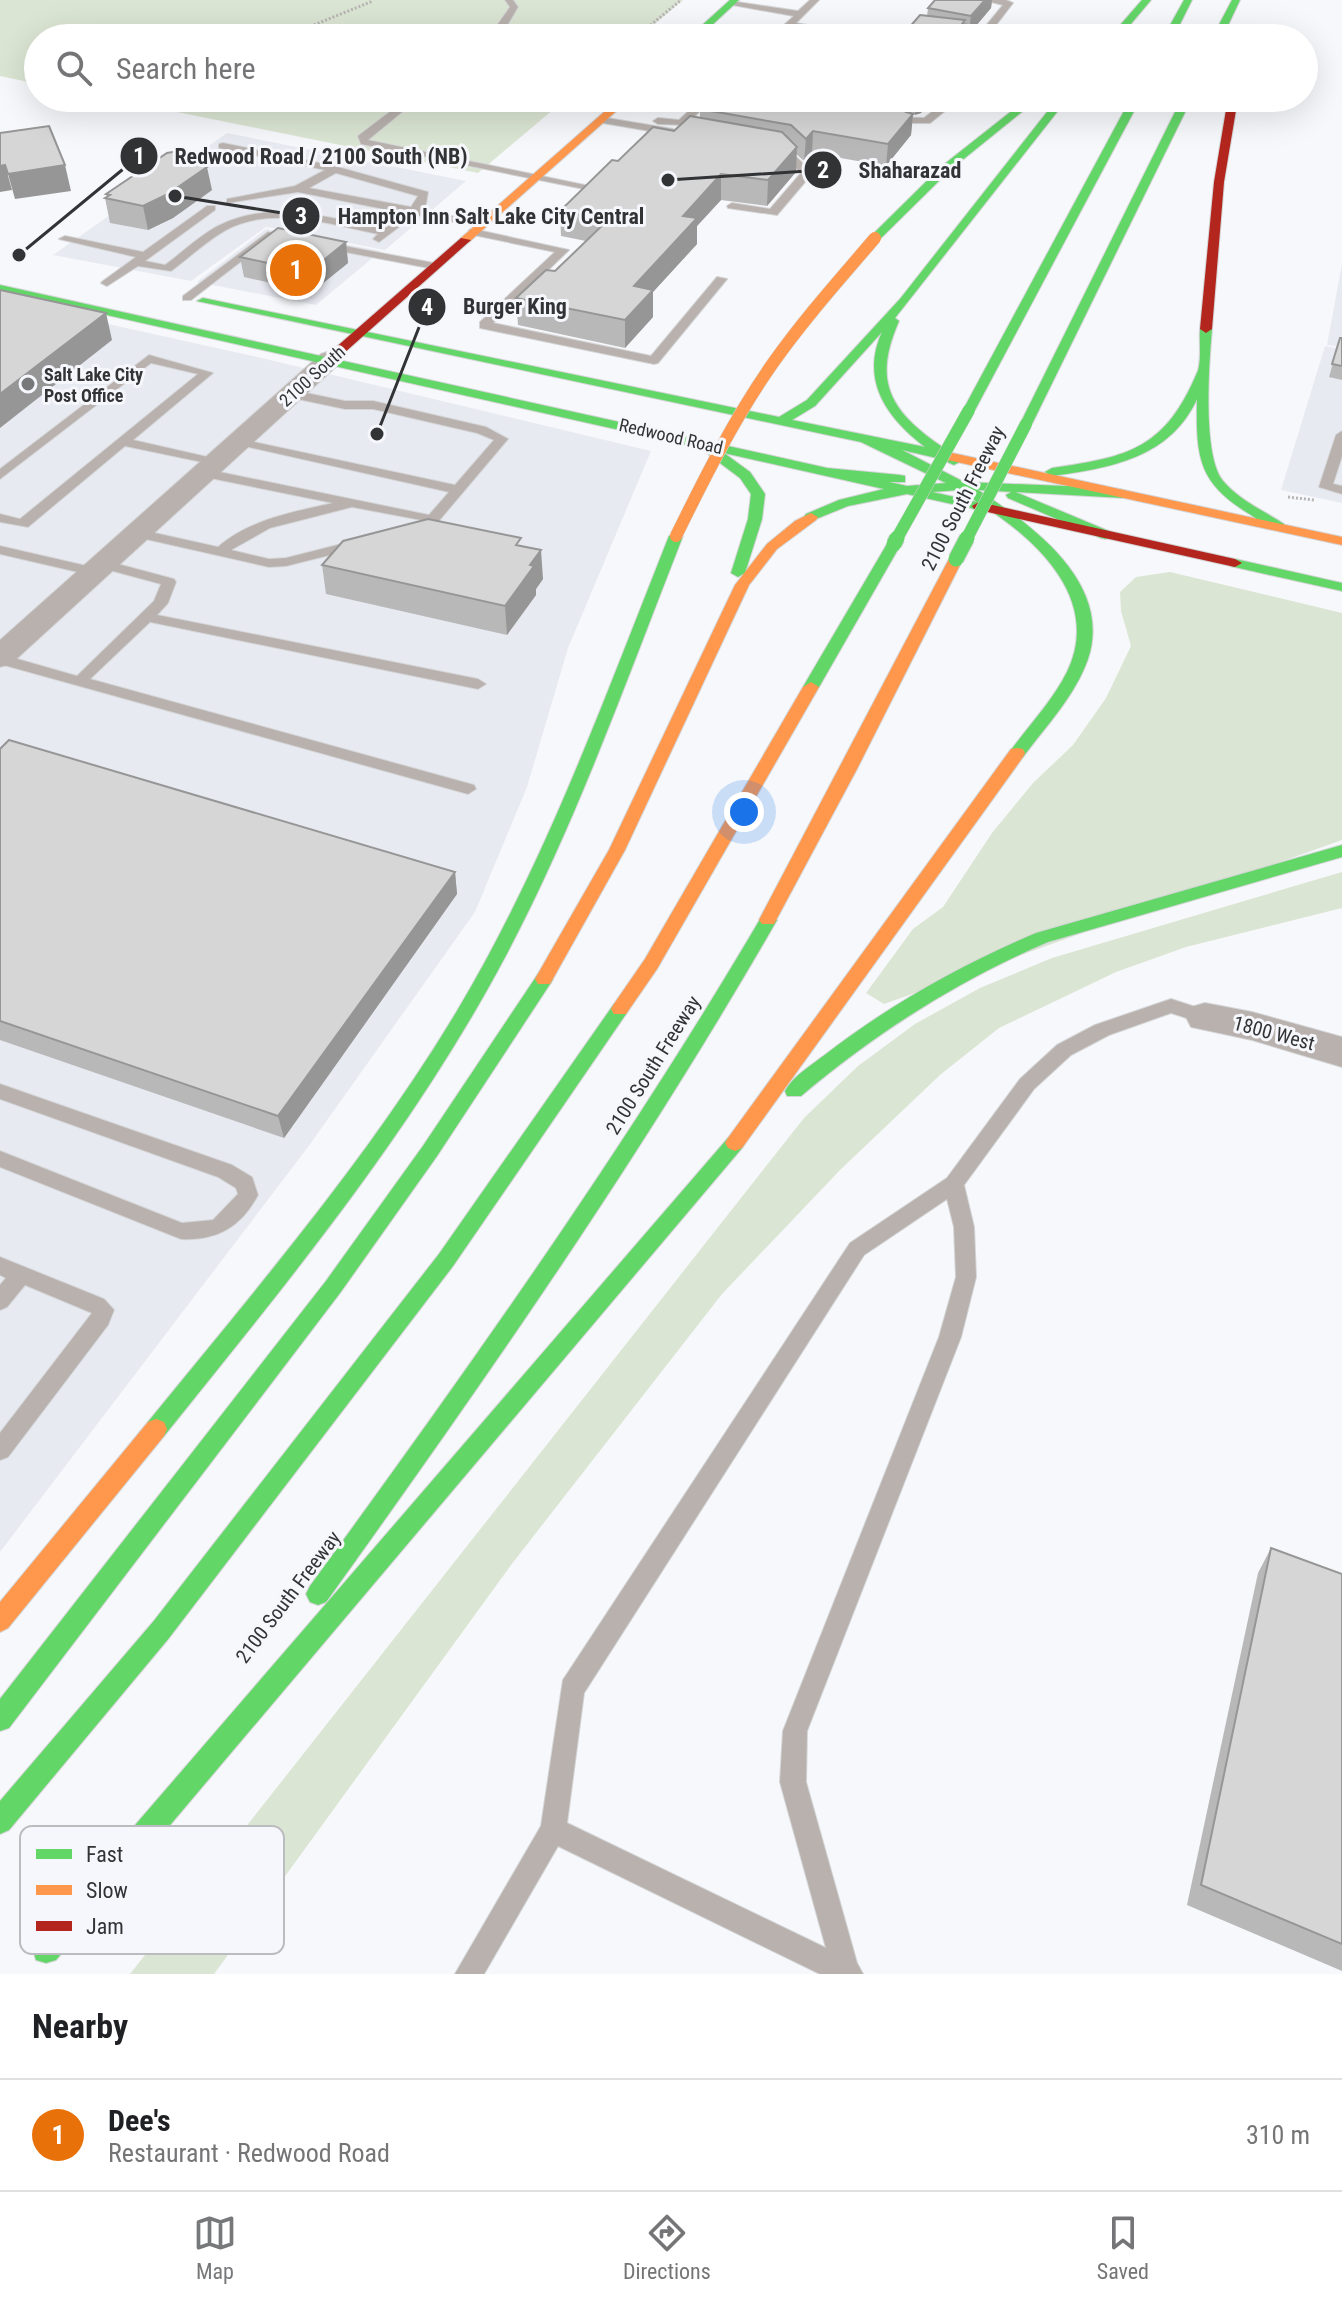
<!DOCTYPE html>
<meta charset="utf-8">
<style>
:root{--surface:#fff;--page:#f2f2f2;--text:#202124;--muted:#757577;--line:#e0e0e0;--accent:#77787a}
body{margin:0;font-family:"Roboto Condensed",sans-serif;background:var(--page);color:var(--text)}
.you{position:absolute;left:744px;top:812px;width:28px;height:28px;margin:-20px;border:6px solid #fff;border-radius:50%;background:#1a73e8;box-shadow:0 0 0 12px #1a73e833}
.badge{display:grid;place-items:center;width:52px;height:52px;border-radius:50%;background:var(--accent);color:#fff;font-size:26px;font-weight:700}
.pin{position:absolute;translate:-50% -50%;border:4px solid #fff;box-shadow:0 2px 8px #0006}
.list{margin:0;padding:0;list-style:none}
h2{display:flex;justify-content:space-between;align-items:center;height:104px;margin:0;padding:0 32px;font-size:34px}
h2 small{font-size:26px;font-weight:400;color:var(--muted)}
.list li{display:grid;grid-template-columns:52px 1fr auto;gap:24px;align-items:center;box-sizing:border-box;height:112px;padding:0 32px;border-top:2px solid var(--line)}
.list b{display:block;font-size:30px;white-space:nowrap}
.list p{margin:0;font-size:26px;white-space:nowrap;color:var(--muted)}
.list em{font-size:26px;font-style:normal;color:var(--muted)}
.icon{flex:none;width:44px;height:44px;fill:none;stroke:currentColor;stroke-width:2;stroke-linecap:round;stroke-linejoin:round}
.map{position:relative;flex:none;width:1342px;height:1974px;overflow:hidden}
.search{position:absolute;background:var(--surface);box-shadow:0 8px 32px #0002;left:24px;right:24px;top:24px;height:88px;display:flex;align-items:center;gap:20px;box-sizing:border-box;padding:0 28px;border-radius:44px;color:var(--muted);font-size:30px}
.sheet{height:216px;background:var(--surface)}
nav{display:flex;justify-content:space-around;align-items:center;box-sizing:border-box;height:112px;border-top:2px solid var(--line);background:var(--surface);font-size:22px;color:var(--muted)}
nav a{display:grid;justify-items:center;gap:4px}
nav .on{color:var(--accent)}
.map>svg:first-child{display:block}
.built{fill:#e8eaf2}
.green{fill:#dbe5d3}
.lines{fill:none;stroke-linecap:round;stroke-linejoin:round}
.lane-casing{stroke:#d4d5d7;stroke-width:2}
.street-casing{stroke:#d4d5d7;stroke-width:2}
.fast-casing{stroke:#d4d5d7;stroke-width:2}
.slow-casing{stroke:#d4d5d7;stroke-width:2}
.jam-casing{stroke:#d4d5d7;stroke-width:2}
.path{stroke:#b7b4b3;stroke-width:3;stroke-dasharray:2 2;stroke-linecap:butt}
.lane{fill:#b8b1ad;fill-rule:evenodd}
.street{fill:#b8b1ad;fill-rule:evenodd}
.fast{fill:#63d668;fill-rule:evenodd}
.slow{fill:#ff974d;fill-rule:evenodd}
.jam{fill:#b3261e;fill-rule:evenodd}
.fast-bridge-far1-casing{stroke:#d4d5d7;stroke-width:13;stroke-linecap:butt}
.fast-bridge-casing{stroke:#d4d5d7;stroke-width:17;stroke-linecap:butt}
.slow-bridge-casing{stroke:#d4d5d7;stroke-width:13;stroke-linecap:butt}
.fast-bridge-far1{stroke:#63d668;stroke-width:12}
.fast-bridge{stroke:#63d668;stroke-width:15}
.slow-bridge{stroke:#ff974d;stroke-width:12}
.wall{fill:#b8b8b9}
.shaded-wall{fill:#969696}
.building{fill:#d6d6d7;stroke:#969696;stroke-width:2}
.poi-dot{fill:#77787a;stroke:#f6f7fc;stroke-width:3}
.labels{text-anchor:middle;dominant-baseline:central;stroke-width:6;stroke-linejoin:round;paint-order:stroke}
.far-poi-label{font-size:18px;font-weight:bold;fill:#323335;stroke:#f6f7fc;text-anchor:start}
.far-street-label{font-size:18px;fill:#323335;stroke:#f6f7fc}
.street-label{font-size:20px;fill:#323335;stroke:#f6f7fc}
.key{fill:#f6f7fc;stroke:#bbbcc0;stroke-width:2}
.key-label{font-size:22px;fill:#323335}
.leader{fill:none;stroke:#323335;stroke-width:3}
.callout-dot{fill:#323335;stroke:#f6f7fc;stroke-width:3}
.mark-label{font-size:24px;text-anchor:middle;font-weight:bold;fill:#fff}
.callout-label{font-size:22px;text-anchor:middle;font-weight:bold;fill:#323335;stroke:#f6f7fc;stroke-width:6;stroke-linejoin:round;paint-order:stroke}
</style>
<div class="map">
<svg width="1342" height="1974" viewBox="0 0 1342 1974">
<rect width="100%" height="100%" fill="#f7f8fb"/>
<!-- built -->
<g class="built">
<path d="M227,133l239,48 -81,69 -119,-23 -75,54 -138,-26z"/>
<path d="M266,229l115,22 -65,54 -119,-23z"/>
<path d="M1342,264v83l-15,-2z"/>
<path d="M0,300l266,59 385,92 -83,197 -41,139 -52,125 -167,235 -308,405z"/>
<path d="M1325,346l17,3v154l-61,-13z"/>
</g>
<!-- green -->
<g class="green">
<path d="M0,0h683l-45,38h-600v46l-38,-8z"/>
<path d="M108,98h459l-89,75z"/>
<path d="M1170,572l172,41v227l-458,164 -18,-11 47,-64 30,-22 49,-74 41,-50 40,-38 33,-47 25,-52 -10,-35 -1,-19 16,-15z"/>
<path d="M1342,872v36l-156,39 -70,25 -117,56 -59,47 -100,95 -118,124 -211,271 -297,409h-84l674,-856 54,-52 57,-42 65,-36 72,-30z"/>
</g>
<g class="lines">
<defs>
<g id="lane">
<path d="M505,0h8l5,7 -10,17 1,7 70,4 5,3h-98l14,-6 -2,-8 12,-17z"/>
<path d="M810,0h9l-23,23 85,15h-23l-69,-10 -5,-3 10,-9 -67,-12 4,-3 67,10z"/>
<path d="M983,0h23l7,3 -27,35h-33l-49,-7 -6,7h-10l14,-13 74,13 27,-33z"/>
<path d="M408,98h11l-51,42 236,49 -5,3 -238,-48 -3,-8z"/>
<path d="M703,98h11l-29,27 -27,-1 -5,-3 5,-3 21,2z"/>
<path d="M950,98h11l-31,25h-39l-5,-3 5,-3 33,1z"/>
<path d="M601,117l72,12 5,3 -5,3 -76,-13 -1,-2z"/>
<path d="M223,143l111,23 94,26 -2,12 -5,5 66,15 -5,3 -67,-12 -36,27 -6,-3 5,-5c-48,-10 -106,-29 -152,-4 -20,11 -37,28 -55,41l-33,-5 -31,20 -6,-3 2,-2 33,-24 -77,-18 6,-3 78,16 64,-46h8v4l-70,51 20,4c18,-13 35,-30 55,-40 52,-26 111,-7 164,4l20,-16 -106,-21 -71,11v-4l68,-13 30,-16 -106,-22v-4zM336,173l82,23 -7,11 -102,-19z"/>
<path d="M777,148l12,2 22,21v4l-34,40 -49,-7 -1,-2 5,-3 38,6 31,-36 -19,-18 -9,-2 -1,-2z"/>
<path d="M473,229l96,21 -76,73 158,33 66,-79 10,2 -69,84 -4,1 -174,-36v-6l75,-70 -86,-18v-4z"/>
<path d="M268,232l32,8 -6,3 -24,-4 -79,61h-8v-4z"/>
<path d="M323,242l111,21 6,3 -6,3 -115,-22v-4z"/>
<path d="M149,355l64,18 -80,67 88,20v6l-96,-20 -97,81 -28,-5v-8l20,5 178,-145 -47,-11 -151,116v-10z"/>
<path d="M292,390l53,11h28l113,26 22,12 -71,84 -85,-16 -82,21 -39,22 38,9 17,-1 71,-18 5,1v6l-76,19 -17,1 -137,-31 -2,-3 7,-4 81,18c33,-28 75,-35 115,-44l-133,-27 -2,-3 7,-4 224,46 20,-23 -214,-48v-6l220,47 39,-45 -17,-7 -104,-24h-28l-57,-12 -2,-3z"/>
<path d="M1342,431v25l-9,28 9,2v8l-23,-7 17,-52z"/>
<path d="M0,546l100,23 2,3 -7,4 -95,-22z"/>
<path d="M103,560l71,19 2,3 -8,21 -11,12 321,64 8,5 -8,5 -328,-67 -60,57 384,106 2,4 -8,5 -468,-130v-10l77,22 77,-75 7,-17 -63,-17 -2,-3z"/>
<path d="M1171,999l40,13 3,5 -3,5 -6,2 -34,-11 -62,22 -38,20 -37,34 -70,96 10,42 2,50 -15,60 -154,394 -1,51 51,181 6,11h-43l-262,-128 -74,128h-29l86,-148 22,-146 287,-437 97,-65 73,-99 37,-34 38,-20zM947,1199l7,28 2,50 -17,60 -156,394 -3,51 46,166 -259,-125 17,-130 280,-438z"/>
<path d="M0,1084l232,81 20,12 6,18c-17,32 -41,46 -77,44l-181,-72v-16l182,72 31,-3 25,-26 -2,-6 -18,-11 -218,-78z"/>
<path d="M0,1257l104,42 10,11 -6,15 -100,132 -8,3v-27l92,-120 -67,-28 -18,22 -7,3v-25l6,-7 -6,-3z"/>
</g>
<g id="street">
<path d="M330,351l9,3 4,5 -4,5 -328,300 -11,3v-27l321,-286z"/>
<path d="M1205,1003l47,9 90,25v30l-90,-27 -61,-13 -5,-10 5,-10z"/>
</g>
<g id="fast">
<path d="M730,0h9l-41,38h-10z"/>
<path d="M1142,0h9l-32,38h-10z"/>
<path d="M1184,0h8l-19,38h-10z"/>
<path d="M1232,0h8l-18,38h-10z"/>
<path d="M1028,98h11l-89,72 -71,70h-8v-4l71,-70z"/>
<path d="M1058,98h10l-173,220 4,3c-20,46 -18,77 22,110 12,11 28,19 40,30l-7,4 -13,-6 -39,-9 62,32 125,5 35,3 7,4 -7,4 -146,-8c54,35 135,93 110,169 -13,37 -42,67 -65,98l-6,1 -8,-5c19,-27 43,-51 58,-81 34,-70 -26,-129 -82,-165l-6,3 -72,-16 -59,12 -37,15 -7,-4 2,-3 33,-14 45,-11 -160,-36 26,19 15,22 -3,25 -17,54 -7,4 -7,-4 17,-54 3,-25 -11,-16 -40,-30 -700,-157v-6l827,183 73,7 5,1v6h-16l18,4 39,-3 -85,-41 -664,-141 6,-3 576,119 28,-17 93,-101zM882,332c-22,49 5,86 43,115l-133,-27 23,-14zM960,490l17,12 -45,-10z"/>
<path d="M1131,98h10l-166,312 -10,3 -2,-3z"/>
<path d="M1182,98h10l-160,326 -11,3 -1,-3z"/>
<path d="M1206,325l6,4c-3,34 -10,126 11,152 16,19 41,30 61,43v6c-12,2 -23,-8 -33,-15 -53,-32 -55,-57 -54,-116 -27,59 -87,69 -145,77l-7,-4 7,-4c78,-11 113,-20 145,-95 5,-11 2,-32 3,-44z"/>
<path d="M1013,491l98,41 2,3 -7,4 -5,-1 -93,-40 -2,-3z"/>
<path d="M676,532l7,4c-56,142 -107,288 -179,423 -92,173 -218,325 -340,477l-8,3 -8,-3 -3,-7 3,-7c108,-133 221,-264 309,-411 89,-149 148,-314 212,-475z"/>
<path d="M894,540l7,4 -82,143 -8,5 -5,-2 -3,-3 84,-143z"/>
<path d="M1235,559l107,24v8l-112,-25v-6z"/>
<path d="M1342,845v12l-294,85c-91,39 -171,90 -247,154h-14l-2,-5c8,-15 28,-27 41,-37 65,-50 135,-89 210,-121z"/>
<path d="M768,914l9,6c-136,237 -292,460 -451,682l-8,3 -8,-3 -4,-8 4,-8c159,-218 315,-437 452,-670z"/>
<path d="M544,972l6,2 3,5 -3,5 -113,172 -97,137 -331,435 -9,3v-32l326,-418 97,-135 115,-172z"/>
<path d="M620,1002l9,7 -3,5 -173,252 -284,372 -160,192 -9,4v-33l153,-179 286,-368 175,-250z"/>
<path d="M735,1135l7,3 3,5 -3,5 -686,812 -10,3 -10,-3 -3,-10 3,-10 692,-802z"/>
</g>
<g id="slow">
<path d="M620,98h11l-162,144h-8v-4z"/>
<path d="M943,451l399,86v8l-404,-87 -2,-3z"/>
<path d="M811,513l7,4 -2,3 -39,29 -28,36 -124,265 -75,134h-12l-3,-5 74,-129 126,-265 32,-41 28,-23z"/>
<path d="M956,555l7,4 -106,210 -83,155h-12l-3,-4 190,-361z"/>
<path d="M811,682l8,5 -162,282 -31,45h-12l-3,-5 3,-5 31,-45 158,-272z"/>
<path d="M1017,748l6,1 2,4 -2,4 -281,391 -7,3 -7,-3 -3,-5 3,-5 283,-389z"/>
<path d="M156,1419l8,3 3,7 -3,7 -156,192 -8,4v-30l148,-180z"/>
</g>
<g id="jam">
<path d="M1228,98h10l-14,84 -12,147 -6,4 -6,-4 14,-147z"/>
<path d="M461,238l10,2 -137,122h-8v-6z"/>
<path d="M979,502l256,57 7,4 -7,4 -261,-58 -2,-3z"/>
</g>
</defs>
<!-- lane casing -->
<use href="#lane" class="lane-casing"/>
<!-- street casing -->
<use href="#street" class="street-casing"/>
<!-- fast casing -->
<use href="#fast" class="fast-casing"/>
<!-- slow casing -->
<use href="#slow" class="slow-casing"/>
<!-- jam casing -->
<use href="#jam" class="jam-casing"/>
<!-- path -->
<g class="path">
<path d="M314,25l59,-24"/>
<path d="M635,38l46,-38"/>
<path d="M1288,497l26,3"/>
</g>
<!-- lane -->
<use href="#lane" class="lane"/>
<!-- street -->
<use href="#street" class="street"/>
<!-- fast -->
<use href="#fast" class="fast"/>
<!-- slow -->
<use href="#slow" class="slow"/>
<!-- jam -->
<use href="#jam" class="jam"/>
<defs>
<g id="fast-bridge-far1">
<path d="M896,540l73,-130"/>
<path d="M966,540l60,-116"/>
</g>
<g id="fast-bridge">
<path d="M894,544l3,-6"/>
<path d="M956,559l11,-21"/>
</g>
<path id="slow-bridge" d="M676,536c29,-59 59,-119 97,-173 31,-44 67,-84 102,-125"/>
</defs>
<!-- fast-bridge-far1 casing -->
<use href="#fast-bridge-far1" class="fast-bridge-far1-casing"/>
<!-- fast-bridge casing -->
<use href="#fast-bridge" class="fast-bridge-casing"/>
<!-- slow-bridge casing -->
<use href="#slow-bridge" class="slow-bridge-casing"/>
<!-- fast-bridge-far1 -->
<use href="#fast-bridge-far1" class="fast-bridge-far1"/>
<!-- fast-bridge -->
<use href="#fast-bridge" class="fast-bridge"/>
<!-- slow-bridge -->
<use href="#slow-bridge" class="slow-bridge"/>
</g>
<!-- wall -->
<g class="wall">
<path d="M935,0h57l-1,8 -16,19 -2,11h-73l27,-22 1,-8z"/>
<path d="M712,98h221l-12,15 -8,2 -2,20 -25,31 -74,-13 -8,8 -8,-7v18l-29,34 -46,-6 -24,26v18l-44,48v25l-28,31 -107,-23 -2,-27 39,-27 31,-30 -25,-5 -1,-25 58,-50 82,-43v-9z"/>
<path d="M212,190l-39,28 -25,12 -38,-7 -5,-25 2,-1 -1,-3z"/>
<path d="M346,242l2,21 -36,29 -68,-15 -4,-20z"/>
<path d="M1340,338h2v42l-13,-3z"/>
<path d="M522,546l21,33 -7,10v6l-29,40 -181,-41 -4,-29z"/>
<path d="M0,749l455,123 2,22 -173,244 -284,-98z"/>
<path d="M1271,1548l71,26v397l-155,-66 71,-332z"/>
</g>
<!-- shaded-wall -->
<g class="shaded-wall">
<path d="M985,0h7l-1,8 -16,19 -2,11h-8l4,-5 2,-17z"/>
<path d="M917,98h16l-12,15 -6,2z"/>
<path d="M911,106l-1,11 3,-3 -2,21 -25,31 2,-22 18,-32z"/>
<path d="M813,131l-1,22 -8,8 2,-22z"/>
<path d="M797,147l-1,25 -29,34 1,-26z"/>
<path d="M5,165l7,25 -12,2v-26z"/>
<path d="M65,165l6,26 -56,8 -7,-25z"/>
<path d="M207,167l5,23 -39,28 -25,12 -5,-24z"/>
<path d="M721,174v26l-24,26v18l-44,48v25l-28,31v-28l9,-34 49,-70z"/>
<path d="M346,242l2,21 -36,29 -3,-20z"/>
<path d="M106,313l6,27 -112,88v-34z"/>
<path d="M541,550l2,29 -7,10v6l-29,40 -2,-29 25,-41z"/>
<path d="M455,872l2,22 -173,244 -6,-22z"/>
</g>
<!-- building -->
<g class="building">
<path d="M935,0h50l-14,16 -43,-8z"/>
<path d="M920,15l45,5 -3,4 13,2 -10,12h-65z"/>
<path d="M712,98h151l48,8 -5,6 7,2 -25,30 -75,-13 -7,8 -15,-14 -91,-16z"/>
<path d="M690,116l92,16 15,15 -29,33 -47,-6 -38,42 14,2 -63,68 19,4 -28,30 -109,-22 30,-28 9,1 53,-51 -48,-9 52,-51 6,1 35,-34 21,4z"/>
<path d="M49,126l16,39 -57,9 -3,-9 -5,1v-33z"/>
<path d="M178,151l29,16 -39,27 -25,12 -38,-8 5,-3 -4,-1 61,-41z"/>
<path d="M278,228l68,14 -37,30 -69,-15z"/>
<path d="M0,290l106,23 -106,81z"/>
<path d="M1340,338h2v28l-10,-2z"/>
<path d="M428,519l93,19 -5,7 25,5 -11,15 4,1 -29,40 -183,-41 21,-24z"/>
<path d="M9,740l446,132 -177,244 -278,-95v-272z"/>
<path d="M1271,1548l71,26v370l-141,-59z"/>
</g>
<!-- markers -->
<circle class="poi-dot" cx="28" cy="384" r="8"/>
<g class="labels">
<!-- far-poi labels -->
<g class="far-poi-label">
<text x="44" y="374">Salt Lake City<tspan x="44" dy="21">Post Office</tspan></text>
</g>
<!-- far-street labels -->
<g class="far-street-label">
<text transform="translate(312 376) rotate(-42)">2100 South</text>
<text transform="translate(671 436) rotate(13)">Redwood Road</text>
</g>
<!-- street labels -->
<g class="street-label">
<text transform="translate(963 498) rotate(-63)">2100 South Freeway</text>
<text transform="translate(1274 1033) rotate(15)">1800 West</text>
<text transform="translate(653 1065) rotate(-58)">2100 South Freeway</text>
<text transform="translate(288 1597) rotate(-53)">2100 South Freeway</text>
</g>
</g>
<!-- legend -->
<rect x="20" y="1826" width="264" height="128" rx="12" class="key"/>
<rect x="36" y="1849" width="36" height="10" fill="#63d668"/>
<rect x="36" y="1885" width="36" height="10" fill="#ff974d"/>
<rect x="36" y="1921" width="36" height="10" fill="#b3261e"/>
<g class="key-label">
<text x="86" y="1862">Fast</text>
<text x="86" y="1898">Slow</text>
<text x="86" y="1934">Jam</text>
</g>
<!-- callouts -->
<path class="leader" d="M19 255L139 156M668 180L823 170M175 196L301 216M377 434L427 307"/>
<g class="callout-dot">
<circle cx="19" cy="255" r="8"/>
<circle cx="668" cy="180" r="8"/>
<circle cx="175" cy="196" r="8"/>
<circle cx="377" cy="434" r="8"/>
<circle cx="139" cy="156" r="20"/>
<circle cx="823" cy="170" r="20"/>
<circle cx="301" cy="216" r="20"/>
<circle cx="427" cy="307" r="20"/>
</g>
<g class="mark-label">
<text x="139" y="164">1</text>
<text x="823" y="178">2</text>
<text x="301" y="224">3</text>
<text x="427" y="315">4</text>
</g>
<g class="callout-label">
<text x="321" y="164">Redwood Road / 2100 South (NB)</text>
<text x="910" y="178">Shaharazad</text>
<text x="491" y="224">Hampton Inn Salt Lake City Central</text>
<text x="515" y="314">Burger King</text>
</g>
</svg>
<div class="you"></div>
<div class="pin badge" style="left:296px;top:270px;background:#e8710a">1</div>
<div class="search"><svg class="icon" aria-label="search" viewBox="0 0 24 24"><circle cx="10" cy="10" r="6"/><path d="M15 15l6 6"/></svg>Search here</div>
</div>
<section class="sheet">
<h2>Nearby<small></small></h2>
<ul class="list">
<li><span class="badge" style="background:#e8710a">1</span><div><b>Dee's</b><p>Restaurant · Redwood Road</p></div><em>310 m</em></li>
</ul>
</section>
<nav>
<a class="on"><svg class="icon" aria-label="map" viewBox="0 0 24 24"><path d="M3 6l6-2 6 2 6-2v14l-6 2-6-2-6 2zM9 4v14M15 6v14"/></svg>Map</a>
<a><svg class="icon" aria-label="directions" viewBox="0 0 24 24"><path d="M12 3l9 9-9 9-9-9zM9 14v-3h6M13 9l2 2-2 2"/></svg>Directions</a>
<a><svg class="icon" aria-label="saved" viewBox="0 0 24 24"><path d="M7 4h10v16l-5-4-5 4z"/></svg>Saved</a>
</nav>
